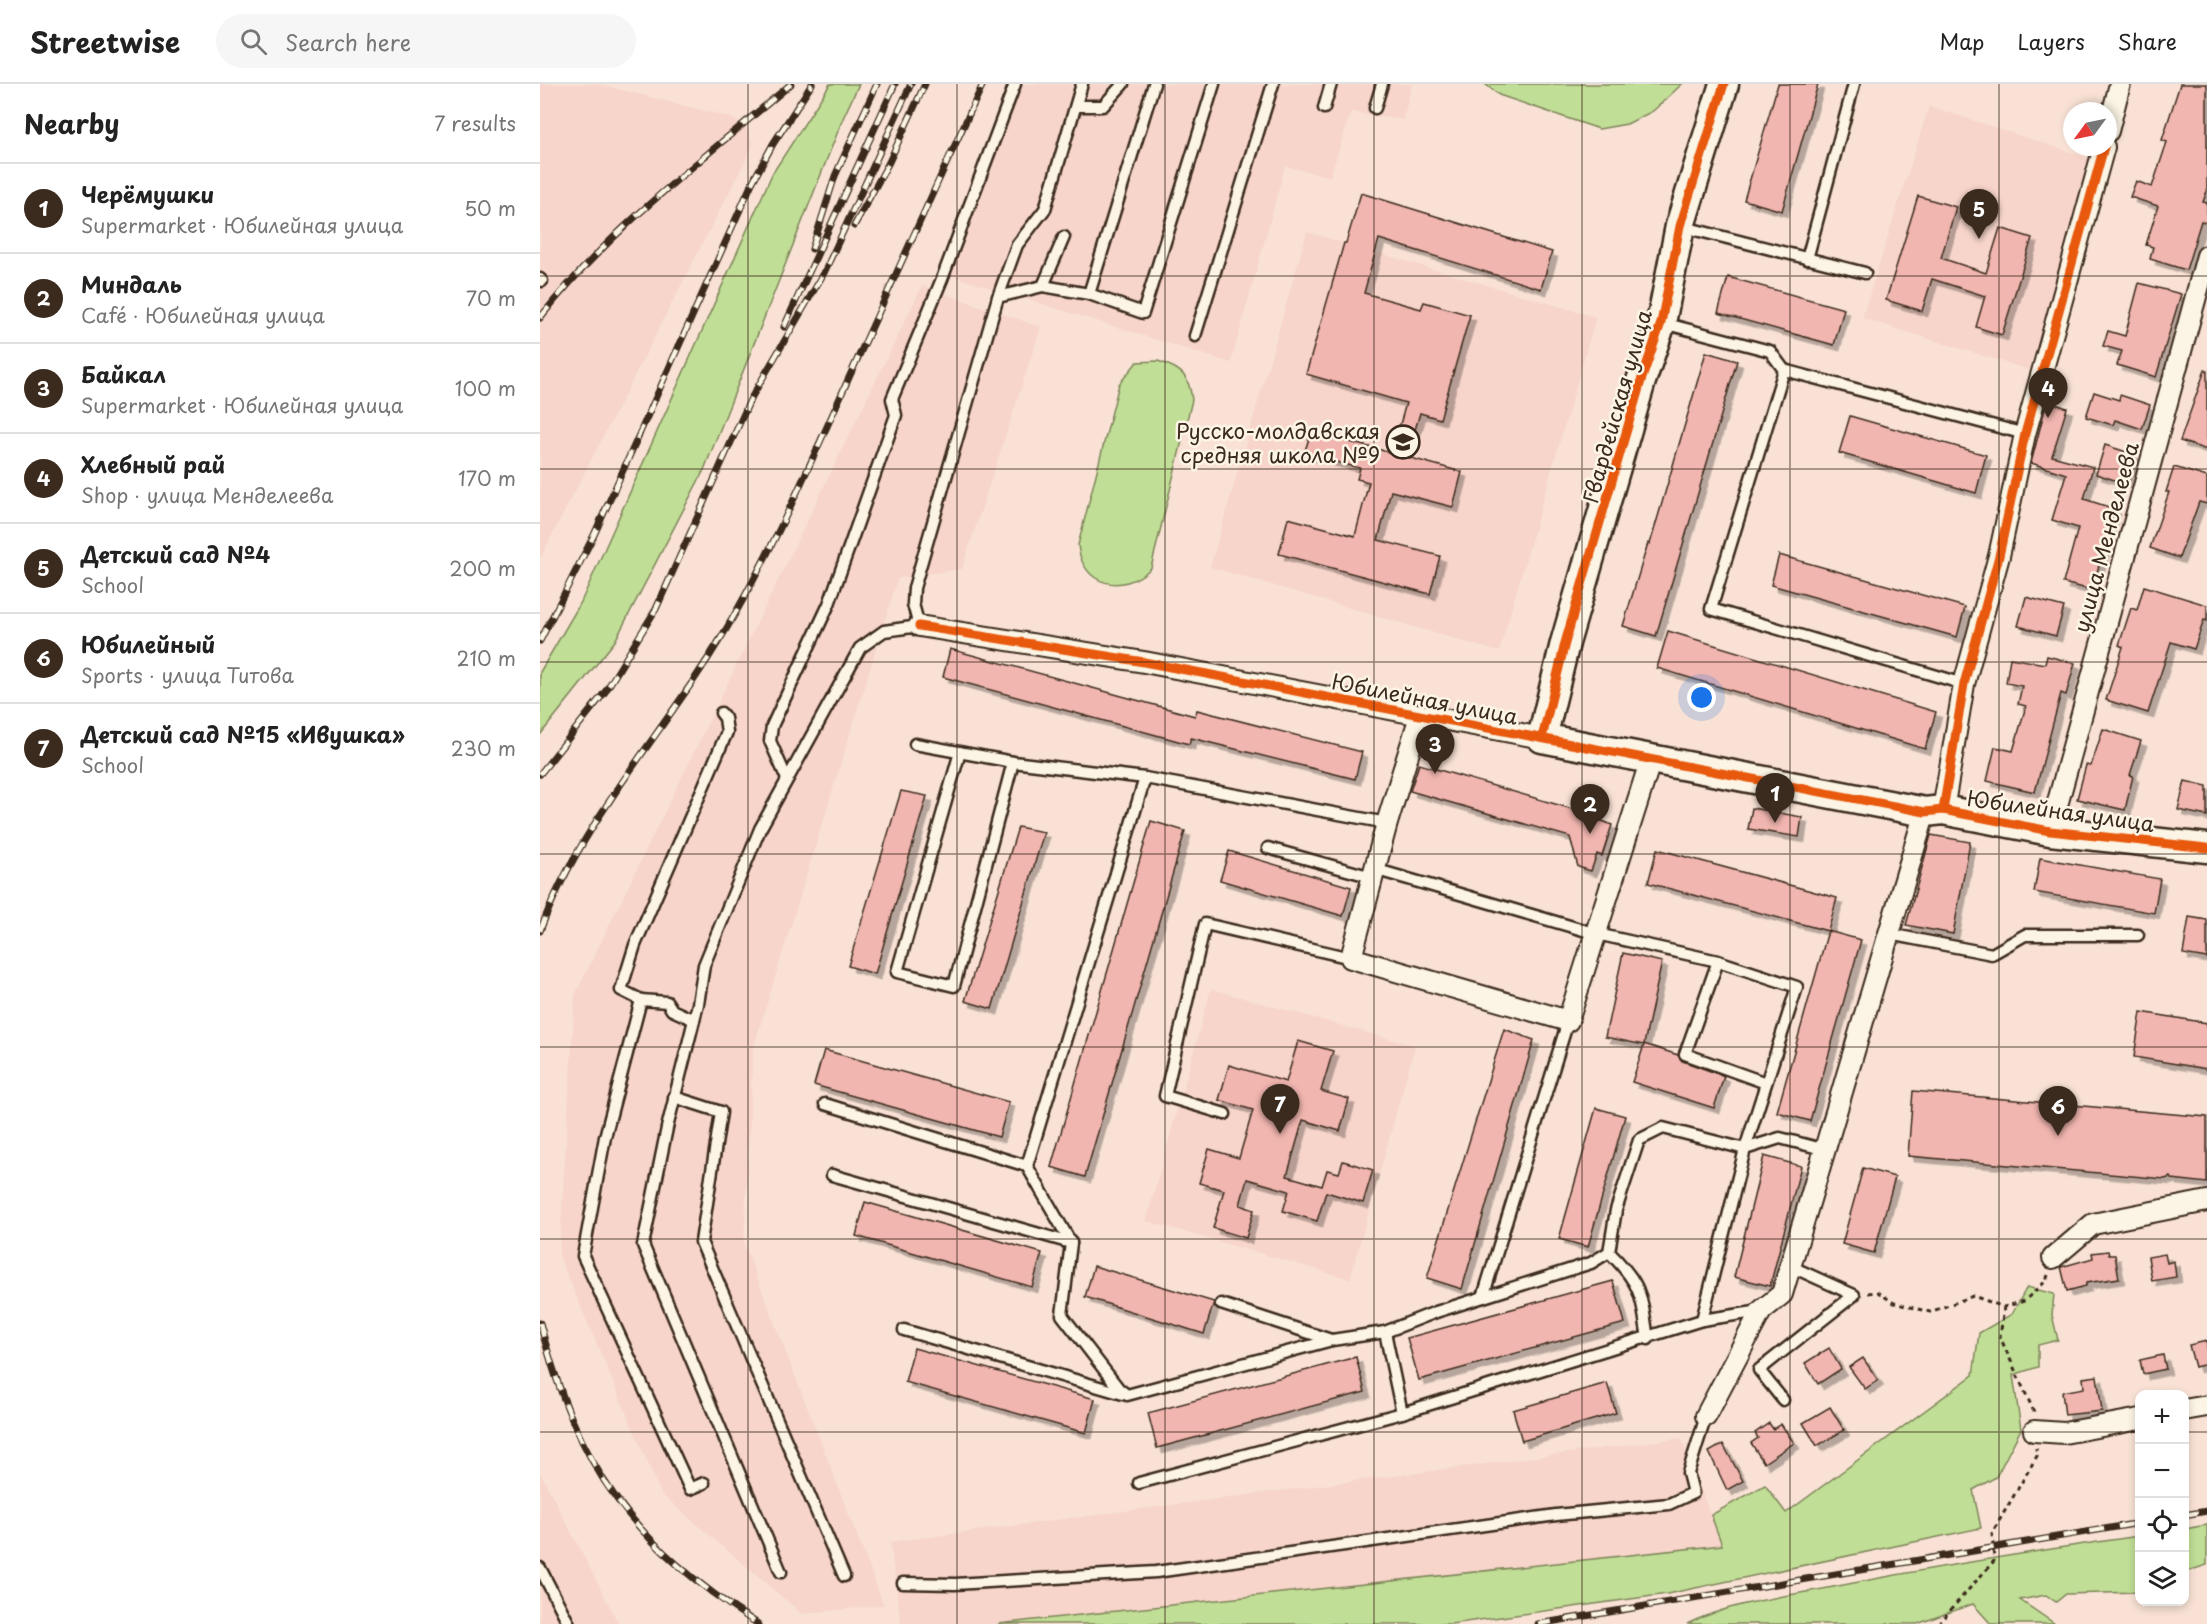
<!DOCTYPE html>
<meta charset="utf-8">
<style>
:root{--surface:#fff;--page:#f6f6f6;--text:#222;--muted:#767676;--line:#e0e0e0;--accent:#3b2a1e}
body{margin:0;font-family:"Playpen Sans",sans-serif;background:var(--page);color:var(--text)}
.controls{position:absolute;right:18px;bottom:18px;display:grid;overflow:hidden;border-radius:12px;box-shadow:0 3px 9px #0003}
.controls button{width:54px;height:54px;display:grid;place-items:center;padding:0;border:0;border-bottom:2px solid var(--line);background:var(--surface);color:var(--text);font:30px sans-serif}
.compass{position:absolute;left:1523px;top:18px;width:54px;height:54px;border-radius:50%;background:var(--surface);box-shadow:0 3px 9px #0003;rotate:237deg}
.you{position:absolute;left:1162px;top:614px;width:21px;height:21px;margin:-15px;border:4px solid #fff;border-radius:50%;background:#1a73e8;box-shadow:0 0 0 9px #1a73e833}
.badge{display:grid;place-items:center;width:39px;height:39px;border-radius:50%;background:var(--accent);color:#fff;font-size:20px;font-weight:700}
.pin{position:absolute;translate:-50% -50px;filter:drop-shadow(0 2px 3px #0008)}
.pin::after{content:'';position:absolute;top:32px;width:21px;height:18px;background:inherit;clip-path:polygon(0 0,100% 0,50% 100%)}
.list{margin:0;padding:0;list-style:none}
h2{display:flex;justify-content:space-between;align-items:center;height:78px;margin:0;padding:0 24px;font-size:26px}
h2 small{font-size:20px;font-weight:400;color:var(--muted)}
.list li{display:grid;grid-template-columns:39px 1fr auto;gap:18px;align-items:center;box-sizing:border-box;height:90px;padding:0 24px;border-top:2px solid var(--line)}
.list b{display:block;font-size:22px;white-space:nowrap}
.list p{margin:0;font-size:20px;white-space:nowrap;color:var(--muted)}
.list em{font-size:20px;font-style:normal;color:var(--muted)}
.icon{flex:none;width:33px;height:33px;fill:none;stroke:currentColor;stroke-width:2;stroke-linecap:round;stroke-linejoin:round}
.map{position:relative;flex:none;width:1667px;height:1540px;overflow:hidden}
header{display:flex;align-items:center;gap:36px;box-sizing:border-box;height:84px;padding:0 30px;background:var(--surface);border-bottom:2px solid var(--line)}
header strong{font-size:28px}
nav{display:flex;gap:33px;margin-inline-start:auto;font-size:21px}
.search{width:420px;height:54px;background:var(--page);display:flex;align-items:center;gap:15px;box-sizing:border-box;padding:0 21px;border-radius:33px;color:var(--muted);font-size:22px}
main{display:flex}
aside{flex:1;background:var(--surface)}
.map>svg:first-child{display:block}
.built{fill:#f7d5ca}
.green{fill:#c0de95;stroke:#7e845a;stroke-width:1.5}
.building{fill:#f1b6af;stroke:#3b2a1e;stroke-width:1.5;filter:url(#shadow)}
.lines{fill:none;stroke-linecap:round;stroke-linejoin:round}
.lane-casing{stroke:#3b2a1e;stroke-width:15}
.street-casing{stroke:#3b2a1e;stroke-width:24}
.secondary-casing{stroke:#3b2a1e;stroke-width:33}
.path{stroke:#3b2a1e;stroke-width:3;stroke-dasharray:4.5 4.5;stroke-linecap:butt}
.lane{stroke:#fcf5e5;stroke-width:10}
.street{stroke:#fcf5e5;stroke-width:20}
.secondary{stroke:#fcf5e5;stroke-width:28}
.rail-casing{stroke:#3b2a1e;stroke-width:7}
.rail{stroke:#fcf5e5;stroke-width:4.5;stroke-dasharray:14;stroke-linecap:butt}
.cycleway-casing{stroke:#fcf5e5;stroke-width:13}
.cycleway{stroke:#e8590c;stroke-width:9}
.grid{fill:none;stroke:#3b2a1e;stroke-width:1.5;stroke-opacity:0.55}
.labels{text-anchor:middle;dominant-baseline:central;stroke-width:5;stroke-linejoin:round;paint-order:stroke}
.street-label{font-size:21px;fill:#3b2a1e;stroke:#fcf5e5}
.poi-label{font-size:21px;fill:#3b2a1e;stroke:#fcf5e5;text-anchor:end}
</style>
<header>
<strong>Streetwise</strong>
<div class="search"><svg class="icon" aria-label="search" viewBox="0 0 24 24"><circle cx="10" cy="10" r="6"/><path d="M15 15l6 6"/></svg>Search here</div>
<nav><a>Map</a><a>Layers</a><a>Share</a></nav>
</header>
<main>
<aside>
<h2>Nearby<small>7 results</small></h2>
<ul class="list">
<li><span class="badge">1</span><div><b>Черёмушки</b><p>Supermarket · Юбилейная улица</p></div><em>50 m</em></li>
<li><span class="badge">2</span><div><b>Миндаль</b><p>Café · Юбилейная улица</p></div><em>70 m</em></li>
<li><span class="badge">3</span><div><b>Байкал</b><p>Supermarket · Юбилейная улица</p></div><em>100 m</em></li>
<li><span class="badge">4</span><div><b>Хлебный рай</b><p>Shop · улица Менделеева</p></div><em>170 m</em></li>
<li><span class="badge">5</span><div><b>Детский сад №4</b><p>School</p></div><em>200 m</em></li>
<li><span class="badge">6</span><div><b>Юбилейный</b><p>Sports · улица Титова</p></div><em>210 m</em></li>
<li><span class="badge">7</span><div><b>Детский сад №15 «Ивушка»</b><p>School</p></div><em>230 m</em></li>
</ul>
</aside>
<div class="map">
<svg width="1667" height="1540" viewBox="0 0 1667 1540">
<defs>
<filter id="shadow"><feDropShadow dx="5.5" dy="5.5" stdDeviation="0" flood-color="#0004"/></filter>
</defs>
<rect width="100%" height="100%" fill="#f9e2d5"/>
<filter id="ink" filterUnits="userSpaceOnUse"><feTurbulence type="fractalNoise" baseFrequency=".0167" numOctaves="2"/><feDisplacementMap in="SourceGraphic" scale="12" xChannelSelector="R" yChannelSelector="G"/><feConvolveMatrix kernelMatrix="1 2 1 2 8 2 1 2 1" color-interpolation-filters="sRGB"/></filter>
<g filter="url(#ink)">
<!-- built -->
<g class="built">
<path d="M0,0h58l132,33 18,13 5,16 -213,413z"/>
<path d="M471,0h401l-9,36 -52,-8 -21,65 -45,-11 -54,197 -292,-91z"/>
<path d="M1389,22l166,54 -66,210 -167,-52z"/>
<path d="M767,148l289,85 -97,335 -289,-85z"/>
<path d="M382,202l119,41 -79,242 -64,9 -145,471 -9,195 140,361 -82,9 -141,-120 -102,-238 16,-261z"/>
<path d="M671,905l204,57 -65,233 -204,-58z"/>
<path d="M1141,1354l41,107 -724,79h-97l-11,-82z"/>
<path d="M0,1388l79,152h-79z"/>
</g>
<!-- green -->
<g class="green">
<path d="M290,0h29l-15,32 -140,354 -89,171 -75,94v-63l41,-70 191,-428z"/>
<path d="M945,0h197l-29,27 -26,13 -28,5 -100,-34z"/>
<path d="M618,277c24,8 31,14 34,39l-41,168c-28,27 -69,19 -73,-23l41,-161 18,-22z"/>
<path d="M1487,1203l27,7 -2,21 6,25 -20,5v22l-25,8 8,54 -25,48 -23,13 8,38 -314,66 -216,30h-453l724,-79 -11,-30 54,-30 21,28 187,-138 6,-42 33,-19z"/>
<path d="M1667,1441v40l-22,7v-43z"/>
<path d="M1599,1452v56l-73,2 -10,8 -10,-7 -26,5 35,24h-64l-18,-20 -56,20h-230c43,-21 94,-27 141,-36 103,-21 207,-37 311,-52z"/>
</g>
<!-- building -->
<g class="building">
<path d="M1238,0h40l-36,127 -38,-11z"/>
<path d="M1640,0h27v107l-4,11 4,1v20l-6,-2 -15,49 -36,-11 3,-12 -7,-2 12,-39 -28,-9 6,-16 16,6 15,-45 -5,-2z"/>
<path d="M821,109l191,59 -11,37 -162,-50 -15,54 57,16 3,-7 46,13 -30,104 -20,-6 -13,44 55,15 -9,35 -62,-16 -13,49 62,16 -10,38 -151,-40 9,-36 67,18 14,-54 -12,-3 3,-11 -56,-14 7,-22 81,21 14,-50 -100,-29 38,-131h2z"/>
<path d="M1378,112l38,11 -15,51 45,15 14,-45 32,10 -30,97 -26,-8 9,-31 -53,-17 -10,32 -36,-11z"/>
<path d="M1188,193l116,32 -10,36 -116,-32z"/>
<path d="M1599,199l42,11 -25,83 -39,-12 5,-14 -19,-5 5,-15 17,5z"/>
<path d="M1166,268l31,9 -81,275 -33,-10 25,-83 2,1z"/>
<path d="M1665,286l2,1v79l-27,-9z"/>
<path d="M1554,308l25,8 1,-5 30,10 -8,24 -27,-9 -2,5 -27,-8z"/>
<path d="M1507,317l20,7 -15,48 41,11 -9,32 31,10 -23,81 -29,-7 15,-55 -26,-8 14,-46 -35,-11z"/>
<path d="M1310,332l136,39 -10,38 -137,-40z"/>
<path d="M1565,361l31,10 -9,29 -31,-10z"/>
<path d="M1634,383l33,10v27l-8,-2 -20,56 -29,-10 19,-56h-3z"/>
<path d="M1239,471l186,52 -8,30 -186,-52z"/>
<path d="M1604,502l63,19v16l-3,-1 -10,29 -23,-7 -23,71 -42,-13 17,-53 -4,-2 12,-37 6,2z"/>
<path d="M1486,513l38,10 -8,29 -38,-10z"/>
<path d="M1128,547l268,81 -11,37 -268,-81z"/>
<path d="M410,565l245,67 2,-6 165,42 -7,27 -164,-41 -2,6 -246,-67z"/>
<path d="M1507,572l28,7 -9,32 -5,-2 -26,99 -48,-11 8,-34 18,4 13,-45 -8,-2 4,-18 -16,-3 4,-25 35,6z"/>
<path d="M1563,645l38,12 -11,34 3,1 -8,34 -48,-11 9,-34 5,1z"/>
<path d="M879,680l160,47 33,14 -10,31 -5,-2 -6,17 -13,-4 -8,-30 -160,-46z"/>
<path d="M1645,697l22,5v30l-29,-6z"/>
<path d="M361,707l26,5 -52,178 -27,-8z"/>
<path d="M1212,724l50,9 -3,20 -51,-8z"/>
<path d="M611,737l34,10 -100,346 -34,-10z"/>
<path d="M478,743l26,5 -52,177 -27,-8z"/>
<path d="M1391,751l39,7 -17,92 -47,-9z"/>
<path d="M1117,765l180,49 -9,33 -180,-48z"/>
<path d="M689,767l122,36 -8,29 -123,-36z"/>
<path d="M1500,774l120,21 -6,34 -120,-21z"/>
<path d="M1649,833l18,3v38l-24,-4z"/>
<path d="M1288,847l33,9 -51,181 -33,-9z"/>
<path d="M1083,869l39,9 -18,82 34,11 4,6 42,15 -10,32 -82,-26 12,-37 -39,-8z"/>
<path d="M1601,928l66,11v46l-73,-12z"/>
<path d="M964,945l30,11 -72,249 -35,-11z"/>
<path d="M758,957l35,10 -12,40 28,8 -9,32 -37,-11 -16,56 35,10 5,-16 12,3 4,-12 30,9 -10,33 -37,-11 -9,29 -34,-10 6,-20 -42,-12 -7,26 14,5 -8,28 -33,-10 11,-38 -25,-7 10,-34 30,9 14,-48 -34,-10 10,-35 57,17z"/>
<path d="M284,966l185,52 -10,35 -185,-52z"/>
<path d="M1373,1007l294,26v66l-35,-4 -1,-2 -6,2 -257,-23z"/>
<path d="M1056,1024l29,8 -37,131 -29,-8z"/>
<path d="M1224,1072l37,10 -31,120 -36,-9z"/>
<path d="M1323,1084l32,9 -21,76 -32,-9z"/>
<path d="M325,1118l177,51 -10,34 -176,-51z"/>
<path d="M1568,1167l1,4h6l4,23 -33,5v3l-19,5 -6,-24 32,-9 -1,-5z"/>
<path d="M1625,1170l2,9 7,-2 2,16 -24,4 -4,-24z"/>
<path d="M554,1182l120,36 -10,32 -119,-37z"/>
<path d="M1073,1197l12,42 -206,57 -12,-42z"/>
<path d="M1667,1257v23l-12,3 -6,-22z"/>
<path d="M374,1264l181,51 -9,34 -181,-51z"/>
<path d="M1289,1264l12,21 -23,15 -13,-21z"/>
<path d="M1623,1271l3,14 -23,5 -3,-14z"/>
<path d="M816,1273l9,35 -208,56 -9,-35z"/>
<path d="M1323,1274l15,22 -13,9 -16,-22z"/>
<path d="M1557,1292l5,35 -37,4 -3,-23 22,-4 -1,-10z"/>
<path d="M1067,1299l9,30 -94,28 -9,-31z"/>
<path d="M1290,1323l14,23 -27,16 -14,-23z"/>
<path d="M1229,1339l4,6 8,-5 13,19 -30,20 -13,-20 7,-5 -3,-5z"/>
<path d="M1183,1360l20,37 -16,9 -18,-38z"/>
</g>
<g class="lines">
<defs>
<g id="lane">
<path d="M536,22h27l20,-22"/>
<path d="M784,24l7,-24"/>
<path d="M835,24l7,-24"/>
<path d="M1140,142l185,47"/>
<path d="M1267,175l47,-175"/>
<path d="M0,195l2,2"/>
<path d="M503,202l21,-49"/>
<path d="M549,210l65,-210"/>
<path d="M458,213l45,-11 46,8 54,19 71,-229"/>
<path d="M1123,239l107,28 14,19 -73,239 253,75"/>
<path d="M655,252l78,-252"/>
<path d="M1244,286l241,64"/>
<path d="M375,660l98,18 132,16"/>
<path d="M420,668l-63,220 57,14 59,-224"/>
<path d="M247,695l-17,-38 2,-15 57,-122 67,-189 -4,-16 50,-120 73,-195"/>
<path d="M847,739l-242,-45 -118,388 44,77 -9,72 57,74 8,6 205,-55 53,-8 51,-20 155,-49 18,-11 7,-42 23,-70 24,-12 82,21 52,-162 -79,-26 -33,93 81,29"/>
<path d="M728,764l104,29"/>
<path d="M834,785l223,65 121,27"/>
<path d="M1349,850l103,20 33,-19h113"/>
<path d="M101,916l26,2 5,8 22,10"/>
<path d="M134,1013l47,15 -20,130 143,334"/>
<path d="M285,1020l202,62"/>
<path d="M685,1030l-60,-18 40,-172 146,34"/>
<path d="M292,1091l239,68"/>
<path d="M1069,1168c33,33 32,42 39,87"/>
<path d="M943,1213l85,-276"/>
<path d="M681,1220l110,36"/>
<path d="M1162,1236l43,-171 35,-11 46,12"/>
<path d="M364,1246l219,64"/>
<path d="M845,1248l17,81 300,-93 59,-9"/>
<path d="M1243,1316l-24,-30 95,-75 -64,-29"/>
<path d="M164,1399l-14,6 -107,-233 22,-119 36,-137 -20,-10 14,-45 92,-213 -2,-14 -4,-5"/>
<path d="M599,1399l263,-70"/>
<path d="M0,1484l29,56"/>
<path d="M241,1488l-138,-327 24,-117 31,-124 6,-39 56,-136 100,-181 24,-17 35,-5 -6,-22 1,-16 84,-291 19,-52 28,-36 37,-125"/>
<path d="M363,1499l52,1 201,-12 400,-57 113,-11 24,-11 -5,-20 18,-57"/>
</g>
<g id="street">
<path d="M1568,47l12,-47"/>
<path d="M379,542l225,36 398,76"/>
<path d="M880,632l-33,107 -36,135 217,63 83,-262"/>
<path d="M1403,726l21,-126 35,-128 26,-122 79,-287"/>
<path d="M1510,747l157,-575"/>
<path d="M1513,1174l40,-34 114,-23"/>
<path d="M1644,1326l23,-4"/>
<path d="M1166,1332l55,-105 21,-17 143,-482"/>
<path d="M1494,1347l30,2 76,-14"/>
</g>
<path id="secondary" d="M1184,0l-44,142 -19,97 -20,58 -76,262 -23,95 383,74 18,-2 107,21 157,17"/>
</defs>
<!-- lane casing -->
<use href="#lane" class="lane-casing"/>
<!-- street casing -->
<use href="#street" class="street-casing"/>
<!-- secondary casing -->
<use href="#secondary" class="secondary-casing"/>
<!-- path -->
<g class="path">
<path d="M1328,1209l10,-1 16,11 36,9 43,-16 31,11 20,-6 22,-20 2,-6"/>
<path d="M1464,1223l-4,30 34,75"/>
<path d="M1398,1540l56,-63 -2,-28 45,-77 -1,-8"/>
</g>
<!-- lane -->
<use href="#lane" class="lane"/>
<!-- street -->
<use href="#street" class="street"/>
<!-- secondary -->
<use href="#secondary" class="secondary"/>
<defs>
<g id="rail">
<path d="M314,142l35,-64 36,-78"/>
<path d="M272,165l23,-73 42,-92"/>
<path d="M0,234c71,-90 164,-160 251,-234"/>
<path d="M244,243l111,-243"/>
<path d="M0,557l54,-106 158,-352 21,-39 39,-60"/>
<path d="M0,690l65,-82 51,-83 94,-209 74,-127 87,-189"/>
<path d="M0,847c44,-118 135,-209 196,-319 42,-74 76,-152 111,-230 45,-99 90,-199 136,-298"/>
<path d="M0,1239c38,145 91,220 218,301"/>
<path d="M1644,1431l23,-4"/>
<path d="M998,1540l602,-101"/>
</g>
</defs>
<!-- rail casing -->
<use href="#rail" class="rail-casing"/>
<!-- rail -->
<use href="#rail" class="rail"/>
<defs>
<g id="cycleway">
<path d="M379,542l225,36 781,150 18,-2 107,21 157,17"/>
<path d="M1002,654l23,-95 76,-262 20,-58 19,-97 44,-142"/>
<path d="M1403,726l21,-126 35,-128 26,-122 79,-287"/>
</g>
</defs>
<!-- cycleway casing -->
<use href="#cycleway" class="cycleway-casing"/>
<!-- cycleway -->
<use href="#cycleway" class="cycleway"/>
</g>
</g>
<!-- grid -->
<path class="grid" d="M208,0v1540M417,0v1540M625,0v1540M834,0v1540M1042,0v1540M1250,0v1540M1459,0v1540M0,192h1667M0,385h1667M0,578h1667M0,770h1667M0,963h1667M0,1155h1667M0,1348h1600M1644,1348h23"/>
<!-- icons -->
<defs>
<symbol id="school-ring" viewBox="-11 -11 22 22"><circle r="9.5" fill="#fcf5e5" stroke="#3b2a1e" stroke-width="1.5"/><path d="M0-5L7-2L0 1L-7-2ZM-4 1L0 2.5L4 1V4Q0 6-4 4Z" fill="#3b2a1e"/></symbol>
</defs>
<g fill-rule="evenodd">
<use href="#school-ring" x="844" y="339" width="38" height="38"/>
</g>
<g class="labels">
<!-- street labels -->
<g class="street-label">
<text transform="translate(1076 322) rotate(-74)">Гвардейская улица</text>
<text transform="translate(1565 453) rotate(-75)">улица Менделеева</text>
<text transform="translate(885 614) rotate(11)">Юбилейная улица</text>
<text transform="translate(1521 726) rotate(8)">Юбилейная улица</text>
</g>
<!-- poi labels -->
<g class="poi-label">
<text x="840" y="346">Русско-молдавская<tspan x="840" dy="24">средняя школа №9</tspan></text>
</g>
</g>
</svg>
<div class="controls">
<button>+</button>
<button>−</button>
<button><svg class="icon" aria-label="locate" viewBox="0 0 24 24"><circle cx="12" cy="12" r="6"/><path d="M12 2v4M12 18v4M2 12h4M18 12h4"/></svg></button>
<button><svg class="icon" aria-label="layers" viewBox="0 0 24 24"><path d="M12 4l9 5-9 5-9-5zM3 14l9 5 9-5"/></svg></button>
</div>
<svg class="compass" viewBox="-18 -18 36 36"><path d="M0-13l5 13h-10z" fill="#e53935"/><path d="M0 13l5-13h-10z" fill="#767676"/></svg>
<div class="you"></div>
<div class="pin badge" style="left:1235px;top:739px">1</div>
<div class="pin badge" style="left:1050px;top:750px">2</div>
<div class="pin badge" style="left:895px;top:690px">3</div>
<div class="pin badge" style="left:1508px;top:334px">4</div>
<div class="pin badge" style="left:1439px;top:155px">5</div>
<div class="pin badge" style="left:1518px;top:1052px">6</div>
<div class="pin badge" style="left:740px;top:1050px">7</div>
</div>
</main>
